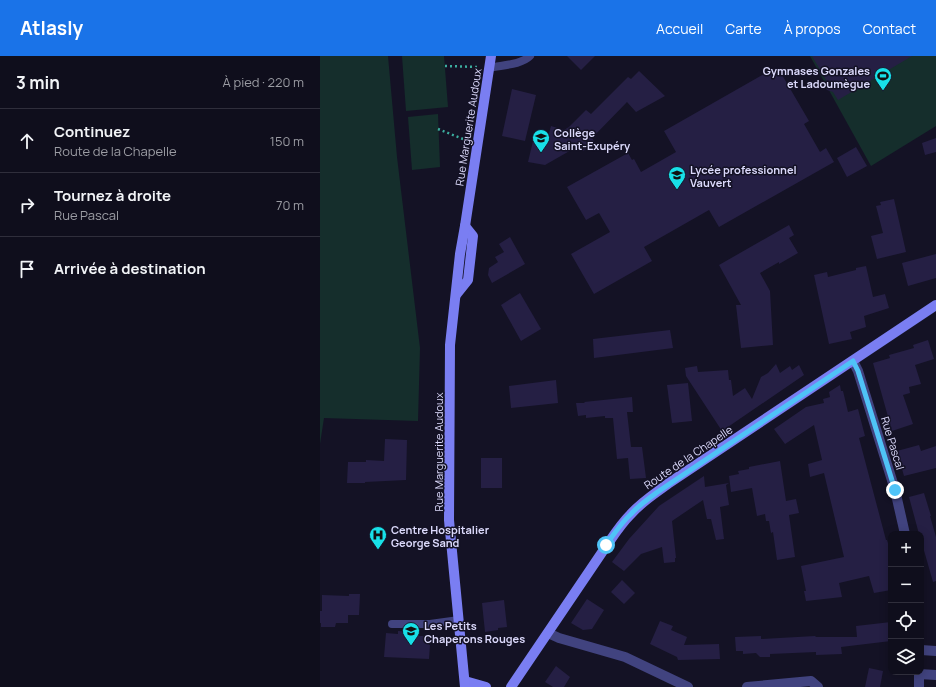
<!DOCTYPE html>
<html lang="fr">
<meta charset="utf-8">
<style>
:root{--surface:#0f0e1c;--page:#181725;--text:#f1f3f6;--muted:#9b9ca3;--line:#2f2e3b;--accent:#1a73e8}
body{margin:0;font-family:Manrope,sans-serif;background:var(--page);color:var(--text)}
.controls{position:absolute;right:12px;bottom:12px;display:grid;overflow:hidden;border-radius:8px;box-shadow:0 2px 10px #0003}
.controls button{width:36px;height:36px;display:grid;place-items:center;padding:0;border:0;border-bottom:1px solid var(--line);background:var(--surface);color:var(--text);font:20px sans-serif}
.stop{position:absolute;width:12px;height:12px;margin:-9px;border:3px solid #4fc3f7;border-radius:50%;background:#fff}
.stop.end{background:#4fc3f7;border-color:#fff;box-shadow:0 1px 4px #0008}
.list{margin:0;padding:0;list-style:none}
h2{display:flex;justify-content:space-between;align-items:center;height:52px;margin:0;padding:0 16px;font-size:17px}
h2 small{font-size:13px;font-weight:400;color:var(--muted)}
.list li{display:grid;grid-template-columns:26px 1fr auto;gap:12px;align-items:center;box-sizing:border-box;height:64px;padding:0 16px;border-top:1px solid var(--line)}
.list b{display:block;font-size:15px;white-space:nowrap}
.list p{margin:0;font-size:13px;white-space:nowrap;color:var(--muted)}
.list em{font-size:13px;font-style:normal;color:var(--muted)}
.icon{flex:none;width:22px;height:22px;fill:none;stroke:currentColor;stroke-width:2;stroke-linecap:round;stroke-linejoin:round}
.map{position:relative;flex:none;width:616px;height:631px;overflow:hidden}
header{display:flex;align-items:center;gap:24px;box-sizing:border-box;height:56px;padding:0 20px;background:var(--accent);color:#fff}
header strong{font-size:19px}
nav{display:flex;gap:22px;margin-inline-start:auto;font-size:14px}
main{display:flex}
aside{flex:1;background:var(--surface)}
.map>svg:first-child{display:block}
.green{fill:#152e2c}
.building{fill:#251f44}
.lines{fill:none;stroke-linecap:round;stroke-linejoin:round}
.path{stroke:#3cad9f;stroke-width:2.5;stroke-dasharray:2 3;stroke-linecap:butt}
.lane{stroke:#41437f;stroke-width:8}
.street{stroke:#41437f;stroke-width:10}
.secondary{stroke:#7a7ef2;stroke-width:10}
.route{stroke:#4fc3f7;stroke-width:5}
.labels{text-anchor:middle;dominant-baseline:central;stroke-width:3;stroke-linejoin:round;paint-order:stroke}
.poi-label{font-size:11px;font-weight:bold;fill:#dbd9fb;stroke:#141225;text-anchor:start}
.street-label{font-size:11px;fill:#dbd9fb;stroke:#141225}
</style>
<header>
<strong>Atlasly</strong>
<nav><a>Accueil</a><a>Carte</a><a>À propos</a><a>Contact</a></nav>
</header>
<main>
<aside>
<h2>3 min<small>À pied · 220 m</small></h2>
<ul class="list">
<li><svg class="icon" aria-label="ahead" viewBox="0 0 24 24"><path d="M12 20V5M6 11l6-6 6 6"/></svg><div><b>Continuez</b><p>Route de la Chapelle</p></div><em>150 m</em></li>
<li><svg class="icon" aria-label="right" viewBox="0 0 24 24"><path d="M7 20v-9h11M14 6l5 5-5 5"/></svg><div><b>Tournez à droite</b><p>Rue Pascal</p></div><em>70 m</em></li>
<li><svg class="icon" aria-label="arrive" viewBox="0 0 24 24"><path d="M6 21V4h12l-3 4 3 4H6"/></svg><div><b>Arrivée à destination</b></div></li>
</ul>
</aside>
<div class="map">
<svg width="616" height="631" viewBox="0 0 616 631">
<rect width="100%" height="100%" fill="#141225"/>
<!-- green -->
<g class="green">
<path d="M0,0h68l9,101 23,191 -2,73 -94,-3 -4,26z"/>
<path d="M82,0h42l4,51 -42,4z"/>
<path d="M490,0h126v70l-65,40z"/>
<path d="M118,58l2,53 -28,3 -4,-53z"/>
</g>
<!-- building -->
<g class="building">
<path d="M247,0h28l-14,14z"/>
<path d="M492,0h100l-74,44 -5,-8 -6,-2 -3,-5 2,-5z"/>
<path d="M458,12l31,53 -5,3 16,28 6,-4 8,14 -115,65 -10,-17 -65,37 8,14 -58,33 -23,-40 39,-22 -11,-19 -13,7 -19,-33 61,-34 4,7 2,-1 7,13 35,-20 -12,-21 109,-62v1z"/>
<path d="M319,15l26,25 -29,16 -9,-10 -35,36 3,5 -12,8 -3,-6 -35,20 -17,-3 5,-21 13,3 5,-18 13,4 5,-3 17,-17 5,4 37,-37 3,2z"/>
<path d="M192,33l24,6 -11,46 -23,-5z"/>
<path d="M616,82v14l-11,3 -3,-12z"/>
<path d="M536,91l11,19 -20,11 -10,-19z"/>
<path d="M574,143l12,53 -29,7 -6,-23 12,-3 -7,-27 5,-1 -1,-3z"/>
<path d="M469,169l5,10 -5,3 9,15 -19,11v-2l-19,11 10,18 3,54 -32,3 -5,-43h5l-22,-40z"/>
<path d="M190,181l15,27 -33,19 -4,-8 1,-7 9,-6 -3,-5 9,-5 -5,-8z"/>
<path d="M616,198v24l-28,8 -6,-23z"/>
<path d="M546,210l7,31 12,-3 4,14 -25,8 2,11 -16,5 2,7 -23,5 -15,-69 13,-3 1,5 28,-7v-2z"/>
<path d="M200,237l21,36 -20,12 -20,-36z"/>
<path d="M350,274l3,18 -79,10 -1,-19z"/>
<path d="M608,284l6,19 -19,6 6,19 -12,3 1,6 -7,2 10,29 -21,7 -19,-68 17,-5 -1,-3 25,-7 -1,-3z"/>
<path d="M456,308l4,9 10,-7 2,4 7,-5 5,10 -82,56 -36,-55 -1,-8 12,-2 1,6 30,-2 1,10h2l2,16 12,-8 7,11 9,-22 7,-4z"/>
<path d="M236,324l2,23 -47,5 -2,-22z"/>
<path d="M368,327l4,38 -20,2 -5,-38z"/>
<path d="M520,329l1,6h2l5,21 10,-3 7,27 -6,2 27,102h1l4,13v37l-17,3 -5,-17 -30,7 3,14 -36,4 -2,-10h2l-5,-25 43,-9 -20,-84 -14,4 -2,-13 14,-4 -8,-35 -29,19 -11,-15 32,-22 18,-4 -1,-4 7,-2 -1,-5z"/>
<path d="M312,341l1,15h-6l4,35h11l4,31 -16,1 -2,-21 -11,1 -4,-41h-8v-2l-19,2v-3l-8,1 -2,-13h9l-1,-1z"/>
<path d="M65,383l22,1 -1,40 -41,2v1h-18l1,-21h18v-2l18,1z"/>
<path d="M599,389l2,6 15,-5v22l-32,8 -7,-25z"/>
<rect x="161" y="402" width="21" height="30"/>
<path d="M460,405l6,40 10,-2 3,14 -10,2 6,42 -18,3 -4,-28 -2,1 -2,-12h-3l-1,-7 -8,2 -5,-28 -21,4 -2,-16 10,-2 -1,-3 11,-2v-2z"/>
<path d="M384,420l1,11 24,-4 -3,2 3,20 -9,2 4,32 -8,1 -5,-21h-4l-4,-19 -31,21 4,37h-1v4l-11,1 -2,-16 -21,7 -17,17 -12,-9 17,-23 30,-33z"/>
<path d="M604,437l7,23h-1l6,21v44l-3,1 -10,-35 -2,-13h-2l-10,-37z"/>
<path d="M302,524l13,13 -11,11 -13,-12z"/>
<path d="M29,538h11l-1,21h-11v8h-12l-1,4h-14v-4h-1v-12h2v-16l27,1z"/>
<path d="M267,543l17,11 -12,19 -9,1 -12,-7z"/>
<path d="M184,544l3,27 -9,1v2l-13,2 -3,-29z"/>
<path d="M340,565l13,5 -2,4 16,7 -3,8 35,-1 1,15 -42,1 -1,-3 -27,-13z"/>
<path d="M571,566v19l-50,6 1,7 -26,1v-3l-46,2v3h-10l-4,-4 -13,1v-3h-7l-1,-14 26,-1v3l54,-3 1,1h41l-1,-11z"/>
<path d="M78,575l21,1v4h11l-1,9h1l-1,14 -45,-2 2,-24 12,1z"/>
<path d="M236,610l14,11 -6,10h-11l-8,-5z"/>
<path d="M549,612l14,3 -3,16h-15z"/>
</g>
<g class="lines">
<!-- path -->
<g class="path">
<path d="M125,10l34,1"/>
<path d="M118,73l30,12"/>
</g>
<!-- lane -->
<g class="lane">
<path d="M169,12c13,-3 32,-3 41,-12"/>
<path d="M72,568h38l29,-4"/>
</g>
<!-- street -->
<g class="street">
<path d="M533,305l5,10 37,119 10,44"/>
<path d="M228,577l11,5 66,19 63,30"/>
<path d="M601,594l15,1"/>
<path d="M599,616v15"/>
<path d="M599,618l17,1"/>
<path d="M427,631l64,-6 7,6"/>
</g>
<!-- secondary -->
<g class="secondary">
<path d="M136,239l12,-15 5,-44 -8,-10"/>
<path d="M145,625l21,6"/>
<path d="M145,631l-16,-167 1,-175 10,-91 5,-28 26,-170"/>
<path d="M191,631l96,-142c7,-10 14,-21 23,-30 11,-13 26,-22 39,-32l267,-178"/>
</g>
</g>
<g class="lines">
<!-- route -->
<path class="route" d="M286,489c8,-11 15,-22 25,-31 7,-8 16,-14 25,-21l197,-132 5,10 37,119"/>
</g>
<!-- icons -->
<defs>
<symbol id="stadium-pin" viewBox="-11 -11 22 30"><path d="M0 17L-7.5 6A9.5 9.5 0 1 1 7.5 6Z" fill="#18e0e8" stroke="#141225"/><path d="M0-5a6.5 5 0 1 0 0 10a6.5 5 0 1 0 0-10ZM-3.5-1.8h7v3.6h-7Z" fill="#111"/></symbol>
<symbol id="school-pin" viewBox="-11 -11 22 30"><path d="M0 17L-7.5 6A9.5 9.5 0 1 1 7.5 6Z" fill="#18e0e8" stroke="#141225"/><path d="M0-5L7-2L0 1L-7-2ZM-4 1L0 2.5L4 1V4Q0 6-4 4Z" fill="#111"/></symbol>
<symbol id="hospital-pin" viewBox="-11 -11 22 30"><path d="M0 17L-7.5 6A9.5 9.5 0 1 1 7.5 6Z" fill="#18e0e8" stroke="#141225"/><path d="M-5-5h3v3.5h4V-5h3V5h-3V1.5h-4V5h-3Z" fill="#111"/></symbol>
</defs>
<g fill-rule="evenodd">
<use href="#stadium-pin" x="553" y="10" width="20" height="27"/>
<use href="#school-pin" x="211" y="72" width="20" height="27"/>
<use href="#school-pin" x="347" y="109" width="20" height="27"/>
<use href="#hospital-pin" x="48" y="469" width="20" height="27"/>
<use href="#school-pin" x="81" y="565" width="20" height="27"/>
</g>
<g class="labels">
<!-- poi labels -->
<g class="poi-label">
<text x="550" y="14" text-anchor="end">Gymnases Gonzales<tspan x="550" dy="13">et Ladoumègue</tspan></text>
<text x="234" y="76">Collège<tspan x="234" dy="13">Saint-Exupéry</tspan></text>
<text x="370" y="113">Lycée professionnel<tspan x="370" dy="13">Vauvert</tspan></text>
<text x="71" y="473">Centre Hospitalier<tspan x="71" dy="13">George Sand</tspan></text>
<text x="104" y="569">Les Petits<tspan x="104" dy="13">Chaperons Rouges</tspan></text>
</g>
<!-- street labels -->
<g class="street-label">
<text transform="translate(148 71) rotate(-81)">Rue Marguerite Audoux</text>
<text transform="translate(573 387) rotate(73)">Rue Pascal</text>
<text transform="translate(118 396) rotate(-90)">Rue Marguerite Audoux</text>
<text transform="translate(368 401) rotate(-34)">Route de la Chapelle</text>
</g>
</g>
</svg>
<div class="controls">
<button>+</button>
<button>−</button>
<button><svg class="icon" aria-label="locate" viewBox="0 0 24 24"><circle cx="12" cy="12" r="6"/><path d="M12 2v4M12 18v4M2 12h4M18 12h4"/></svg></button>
<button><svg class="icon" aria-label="layers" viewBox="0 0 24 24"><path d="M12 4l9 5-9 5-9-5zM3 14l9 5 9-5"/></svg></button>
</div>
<div class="stop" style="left:286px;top:489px"></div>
<div class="stop end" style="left:575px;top:434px"></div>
</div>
</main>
